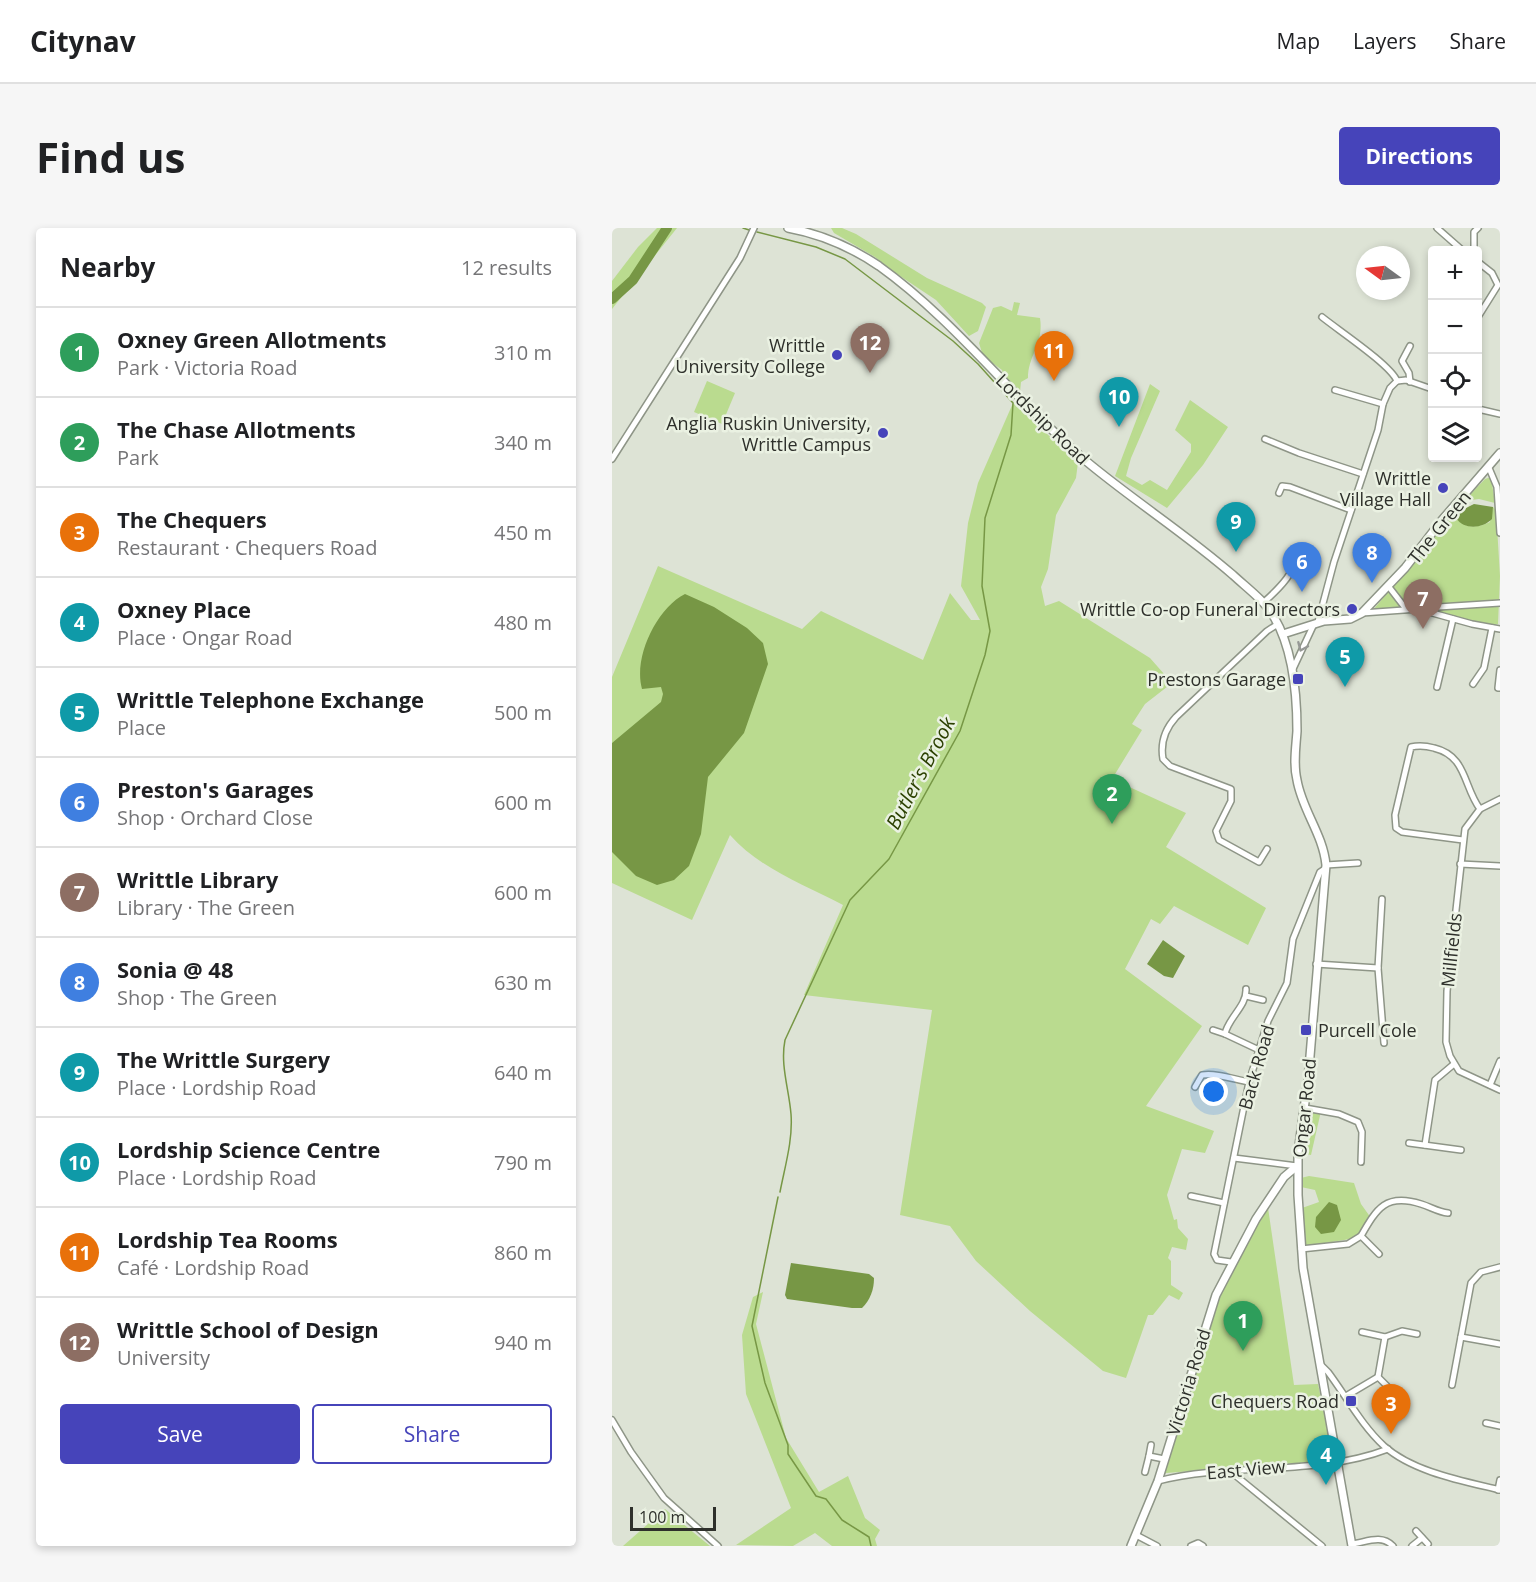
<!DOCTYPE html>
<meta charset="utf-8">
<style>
:root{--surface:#fff;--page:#f6f6f6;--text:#202124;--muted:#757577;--line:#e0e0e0;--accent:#4644ba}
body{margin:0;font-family:"Open Sans",sans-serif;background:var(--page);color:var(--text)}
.controls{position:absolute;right:18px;top:18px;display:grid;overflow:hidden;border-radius:6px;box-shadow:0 3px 9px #0003}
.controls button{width:54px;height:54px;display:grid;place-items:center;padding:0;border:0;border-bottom:2px solid var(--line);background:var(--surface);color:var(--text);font:30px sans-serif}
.compass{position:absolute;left:744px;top:18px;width:54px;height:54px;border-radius:50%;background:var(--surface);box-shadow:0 3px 9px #0003;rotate:285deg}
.scale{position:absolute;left:18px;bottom:15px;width:86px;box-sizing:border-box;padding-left:6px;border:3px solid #2e302b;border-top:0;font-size:16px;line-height:21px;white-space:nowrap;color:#2e302b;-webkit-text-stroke:4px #eaf1e2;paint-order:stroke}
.you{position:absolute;left:602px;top:864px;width:21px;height:21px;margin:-15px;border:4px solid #fff;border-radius:50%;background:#1a73e8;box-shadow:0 0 0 9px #1a73e833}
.badge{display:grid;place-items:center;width:39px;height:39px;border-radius:50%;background:var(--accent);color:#fff;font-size:20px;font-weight:700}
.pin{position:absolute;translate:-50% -50px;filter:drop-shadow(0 2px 3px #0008)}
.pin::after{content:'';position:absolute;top:32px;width:21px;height:18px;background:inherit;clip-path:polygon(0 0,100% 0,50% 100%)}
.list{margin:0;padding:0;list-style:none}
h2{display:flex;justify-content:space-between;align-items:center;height:78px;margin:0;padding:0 24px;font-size:26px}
h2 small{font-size:20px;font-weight:400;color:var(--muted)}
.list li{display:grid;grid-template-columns:39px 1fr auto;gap:18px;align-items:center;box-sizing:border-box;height:90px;padding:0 24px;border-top:2px solid var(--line)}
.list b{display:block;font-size:22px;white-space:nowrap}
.list p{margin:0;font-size:20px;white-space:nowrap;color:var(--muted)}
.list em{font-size:20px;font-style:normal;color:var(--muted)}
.actions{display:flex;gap:12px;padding:18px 24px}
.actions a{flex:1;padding:14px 0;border:2px solid var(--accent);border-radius:6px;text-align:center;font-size:21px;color:var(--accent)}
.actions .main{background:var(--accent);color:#fff}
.icon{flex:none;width:33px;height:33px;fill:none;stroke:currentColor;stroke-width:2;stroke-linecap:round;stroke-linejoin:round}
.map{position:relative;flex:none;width:888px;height:1318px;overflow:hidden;border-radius:6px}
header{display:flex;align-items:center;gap:36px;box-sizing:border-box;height:84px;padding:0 30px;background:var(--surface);border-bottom:2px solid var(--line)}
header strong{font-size:28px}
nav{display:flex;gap:33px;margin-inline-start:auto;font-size:21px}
.intro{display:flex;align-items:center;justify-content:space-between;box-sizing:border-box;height:144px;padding:0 36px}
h1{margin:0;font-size:42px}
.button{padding:15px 27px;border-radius:6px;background:var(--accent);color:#fff;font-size:21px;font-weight:700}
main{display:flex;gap:36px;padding:0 36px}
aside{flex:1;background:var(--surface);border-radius:6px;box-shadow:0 3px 9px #0003}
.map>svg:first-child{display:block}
.green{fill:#badb8f}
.water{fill:#779745}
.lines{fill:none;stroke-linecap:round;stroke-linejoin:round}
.stream{stroke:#779745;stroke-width:1.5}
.river{stroke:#779745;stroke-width:10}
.street-casing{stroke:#8e9587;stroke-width:8}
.secondary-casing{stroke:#8e9587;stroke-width:10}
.street{stroke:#fff;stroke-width:5}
.secondary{stroke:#fff;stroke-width:7}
.oneway{stroke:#969895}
.poi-dot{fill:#4644ba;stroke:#eaf1e2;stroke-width:2}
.labels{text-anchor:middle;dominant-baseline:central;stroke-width:5;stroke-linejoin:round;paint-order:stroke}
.poi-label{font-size:18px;fill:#2e302b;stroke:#eaf1e2;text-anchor:end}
.street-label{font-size:18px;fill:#2e302b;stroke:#eaf1e2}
.water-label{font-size:20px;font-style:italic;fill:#2c4102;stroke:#eaf1e2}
</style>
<header>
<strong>Citynav</strong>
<nav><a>Map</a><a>Layers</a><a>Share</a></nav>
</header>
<div class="intro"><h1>Find us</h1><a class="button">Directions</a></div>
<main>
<aside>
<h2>Nearby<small>12 results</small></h2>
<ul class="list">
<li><span class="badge" style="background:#2e9e5b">1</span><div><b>Oxney Green Allotments</b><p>Park · Victoria Road</p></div><em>310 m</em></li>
<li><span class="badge" style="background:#2e9e5b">2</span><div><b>The Chase Allotments</b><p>Park</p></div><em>340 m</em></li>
<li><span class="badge" style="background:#e8710a">3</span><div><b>The Chequers</b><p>Restaurant · Chequers Road</p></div><em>450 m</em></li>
<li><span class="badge" style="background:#0f9aa8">4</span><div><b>Oxney Place</b><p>Place · Ongar Road</p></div><em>480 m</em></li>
<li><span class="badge" style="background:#0f9aa8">5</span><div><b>Writtle Telephone Exchange</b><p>Place</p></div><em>500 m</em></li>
<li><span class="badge" style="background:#3f7fe0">6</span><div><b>Preston's Garages</b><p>Shop · Orchard Close</p></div><em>600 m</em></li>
<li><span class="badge" style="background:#8d6e63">7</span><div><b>Writtle Library</b><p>Library · The Green</p></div><em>600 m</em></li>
<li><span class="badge" style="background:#3f7fe0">8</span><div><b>Sonia @ 48</b><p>Shop · The Green</p></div><em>630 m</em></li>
<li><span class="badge" style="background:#0f9aa8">9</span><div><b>The Writtle Surgery</b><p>Place · Lordship Road</p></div><em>640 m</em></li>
<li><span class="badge" style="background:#0f9aa8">10</span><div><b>Lordship Science Centre</b><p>Place · Lordship Road</p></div><em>790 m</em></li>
<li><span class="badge" style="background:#e8710a">11</span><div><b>Lordship Tea Rooms</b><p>Café · Lordship Road</p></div><em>860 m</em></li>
<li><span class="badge" style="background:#8d6e63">12</span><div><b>Writtle School of Design</b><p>University</p></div><em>940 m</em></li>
</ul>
<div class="actions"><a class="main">Save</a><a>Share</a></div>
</aside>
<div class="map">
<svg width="888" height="1318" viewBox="0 0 888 1318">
<rect width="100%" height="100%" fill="#dde3d5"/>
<!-- green -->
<g class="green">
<path d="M45,0h20l-65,81v-28l26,-34z"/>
<path d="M219,0h11l14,6 71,44 55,25 4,4 -8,24 -9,5 -33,-36 -45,-30 -16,-13 -41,-24z"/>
<path d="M402,74l6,1 -3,12 23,3c4,26 -12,37 -12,60l-7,4 -1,10 -16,-15 -2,-7 -19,-14 -4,-13 14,-35 8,-2 11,5z"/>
<path d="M95,153l28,12 -13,31 -28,-12z"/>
<path d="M538,156l10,7 -29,67 -5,18 16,9 8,-5 17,10 24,-38v-8l-16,-14 15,-30 38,27 -25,38 -36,43 -52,-32z"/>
<path d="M401,175l65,59 -2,16 -20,37 -8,54 -7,18 4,19 14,-5 91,57 22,25 -27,21 -13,20 10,6 -30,49 74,34 -20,34 100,61 -18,37 -74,-39 -14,18 -9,-5 -26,50 77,57 -56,80 68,25 -9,22 -23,-4 -15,46 7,25 3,-1 1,9 10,11 -2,11 -14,-3 -4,11 3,3v24l12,8 -4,7 -10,-5 -16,20h-5l-22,63 -23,-7 -73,-60 -54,-50 -26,-35 -50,-11 32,-205 -128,-15 39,-90c-39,-20 -84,-37 -113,-70l-38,85 -80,-37v-206l46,-111 144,63 19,-18 102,49 27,-67 21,27h9l-19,-34 7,-63 10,-40z"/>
<path d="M879,249l4,26 -16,-4 -15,2 21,-22z"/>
<path d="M881,279l3,3 4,66 -2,48 -6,2 -61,-15 -1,-6 -57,5 83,-99 6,-3 -6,10c9,11 22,10 34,4z"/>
<path d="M693,880l16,3 -10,44 -13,-2z"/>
<path d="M697,948l45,7 7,21 10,14 -15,20 -54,9v-39l17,-6 -4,-12 -14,-3v-9z"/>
<path d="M655,973l27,184 24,-1 12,56 -6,21 -158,12 -8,8 48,-159z"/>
<path d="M151,1064l-7,32 30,114 33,54 29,-16 17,42 15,12 -5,9 2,7h-45l-17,-13 -22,13 -57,-1 55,-37 -45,-114 -4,-59 11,-38z"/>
<path d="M53,1281l45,37h-87z"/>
</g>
<!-- water -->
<g class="water">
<path d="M862,276l19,3 -1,12c-10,10 -28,11 -36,-1l2,-6z"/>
<path d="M73,366l29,13 33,21 16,15 5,21 -24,69 -36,44 -7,57 -12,32 -15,14 -17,5 -21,-9 -24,-24v-109l49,-41 2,-8 -2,-7 -19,2c-9,-32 15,-81 43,-95z"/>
<path d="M551,712l22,16 -12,22 -9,-2 -17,-12z"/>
<path d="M717,974l8,3 4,15 -7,12 -13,2 -6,-7 1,-10z"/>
<path d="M179,1035l78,11 5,4c0,12 -4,22 -12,30h-10l-65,-9 -2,-4z"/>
</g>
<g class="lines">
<!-- stream -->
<g class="stream">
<path d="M131,0l6,2"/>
<path d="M145,4l59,15 29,12 108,82 25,23 35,39 -2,32 -26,83 -3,68 8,45 -5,24 -25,76 -71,128 -39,41 -65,140c-5,25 4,49 6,74 2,26 -6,52 -11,78"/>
<path d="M166,969l-26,129 13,57 23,62v9l28,42 10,3 16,21 27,17 2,9"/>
</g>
<!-- river -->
<path class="river" d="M0,71l21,-19 34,-52"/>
<defs>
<g id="street">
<path d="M825,0l25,22"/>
<path d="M862,22v-18l4,-4"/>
<path d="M866,34l14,11 6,12 -20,32"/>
<path d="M710,89c16,13 69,48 75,64"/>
<path d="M785,153l9,-1 26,9"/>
<path d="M798,154l-1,-9 -7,-12 8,-15"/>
<path d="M723,162l48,14"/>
<path d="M866,181l22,5"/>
<path d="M653,211l34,14 64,21"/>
<path d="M0,231l128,-201 14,-30"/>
<path d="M877,240l8,19 3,46"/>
<path d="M667,265l3,-7 8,1 61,23"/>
<path d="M777,359l17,22"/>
<path d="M652,374c18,-16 30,-29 37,-53"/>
<path d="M811,380l77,-5"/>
<path d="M750,385l56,-4 54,15 28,5"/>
<path d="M706,394l16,-60 44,-132 5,-26 7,-16 7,-7"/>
<path d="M888,442l-2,18h2"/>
<path d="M680,443l22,-47"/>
<path d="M861,456l11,-16 8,-40"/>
<path d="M825,459l16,-68"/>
<path d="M888,571l-20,10 -15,20 -18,162 -1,51 4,14 9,15 41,19"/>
<path d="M851,612l-61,-8 -6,-4 -1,-13 16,-68c8,-2 16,-1 23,1 33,8 29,38 46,61"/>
<path d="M655,621l-8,13 -40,-22 -3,-9 15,-30v-12l-61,-23 -7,-7c-3,-17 2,-30 13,-42l91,-86 11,-7"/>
<path d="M848,636l40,2"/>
<path d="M714,637l32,-2"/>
<path d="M770,671l-4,69 6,75"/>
<path d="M704,736l62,4"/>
<path d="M634,761c1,17 -18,29 -21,45l34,16"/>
<path d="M634,768l17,4"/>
<path d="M601,802l12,4"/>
<path d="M878,857l10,-24"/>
<path d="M583,859l7,-12c15,-2 31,4 47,7"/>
<path d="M693,880l34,6 19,8 4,10 -1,30"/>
<path d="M797,915l52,7"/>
<path d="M813,917l10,-65 19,-16"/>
<path d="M622,930l63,8"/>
<path d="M579,968l33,7"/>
<path d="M749,1008c16,-28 25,-43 60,-32 10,3 17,8 27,9"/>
<path d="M689,1021l47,-5 13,-8 18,18"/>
<path d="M619,1034l-14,-2 -3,-6 35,-172 19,-61 19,-38 6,-44 27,-67 6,-4"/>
<path d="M750,1104l23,5 -7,40 9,9"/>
<path d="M773,1109l17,-6 15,3"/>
<path d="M849,1109l39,7"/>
<path d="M708,1136l8,8c18,24 34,54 56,74 29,26 79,35 116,44"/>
<path d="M840,1157l19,-102 10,-11 19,-5"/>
<path d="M734,1168l32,-19"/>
<path d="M0,1192l19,32 33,46 54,48"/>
<path d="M874,1195l14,3"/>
<path d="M537,1228l2,-11"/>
<path d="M618,1243l92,75"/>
<path d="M533,1244l4,-16 15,3"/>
<path d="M546,1253c74,-19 157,-4 230,-32"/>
<path d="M886,1262l2,-10"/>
<path d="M804,1303l12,13"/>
<path d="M524,1307l21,11"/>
<path d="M740,1316c15,-2 29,-10 41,2"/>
<path d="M579,1318l7,-3 5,3"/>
<path d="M800,1318l10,-8"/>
</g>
<g id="secondary">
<path d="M176,0c33,6 63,19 91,38 78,56 135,134 207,195 48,40 100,73 147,114 14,13 31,25 41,42 19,32 23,77 23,114 -1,16 -4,33 0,49 5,30 26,54 29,85l-18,215 -10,73v42l5,73 49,278"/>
<path d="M671,406l41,-13 26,-2 12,-6 43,-45 37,-48 58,-67"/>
<path d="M519,1318l27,-65 58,-186 40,-76 28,-42 13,-11"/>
</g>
</defs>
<!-- street casing -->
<use href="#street" class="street-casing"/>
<!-- secondary casing -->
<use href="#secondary" class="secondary-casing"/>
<!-- street -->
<use href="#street" class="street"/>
<!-- secondary -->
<use href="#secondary" class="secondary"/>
</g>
<!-- one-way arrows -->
<defs><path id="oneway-chevron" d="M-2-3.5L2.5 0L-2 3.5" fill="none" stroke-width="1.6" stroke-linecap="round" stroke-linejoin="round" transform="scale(1.5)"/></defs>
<use class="oneway" href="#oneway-chevron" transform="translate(690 419) rotate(113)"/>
<!-- markers -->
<g class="poi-dot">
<circle cx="225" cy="127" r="6"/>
<circle cx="271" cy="205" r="6"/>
<circle cx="831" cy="260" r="6"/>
<circle cx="740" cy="381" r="6"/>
<rect x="680" y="445" width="12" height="12" rx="3"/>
<rect x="688" y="796" width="12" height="12" rx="3"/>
<rect x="733" y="1167" width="12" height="12" rx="3"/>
</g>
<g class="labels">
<!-- poi labels -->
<g class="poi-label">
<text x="213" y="117">Writtle<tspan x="213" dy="21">University College</tspan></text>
<text x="259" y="195">Anglia Ruskin University,<tspan x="259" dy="21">Writtle Campus</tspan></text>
<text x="819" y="250">Writtle<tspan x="819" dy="21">Village Hall</tspan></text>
<text x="728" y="381">Writtle Co-op Funeral Directors</text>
<text x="674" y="451">Prestons Garage</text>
<text x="706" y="802" text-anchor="start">Purcell Cole</text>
<text x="727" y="1173">Chequers Road</text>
</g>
<!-- street labels -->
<g class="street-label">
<text transform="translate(431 191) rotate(44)">Lordship Road</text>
<text transform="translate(827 299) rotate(-51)">The Green</text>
<text transform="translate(839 722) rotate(-84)">Millfields</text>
<text transform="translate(644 839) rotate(-74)">Back Road</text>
<text transform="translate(692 880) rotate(-84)">Ongar Road</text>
<text transform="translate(576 1154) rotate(-73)">Victoria Road</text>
<text transform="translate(634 1241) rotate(-5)">East View</text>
</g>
<!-- water labels -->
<g class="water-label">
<text transform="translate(308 545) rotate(-62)">Butler's Brook</text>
</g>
</g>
</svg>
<div class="controls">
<button>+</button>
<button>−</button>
<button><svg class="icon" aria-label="locate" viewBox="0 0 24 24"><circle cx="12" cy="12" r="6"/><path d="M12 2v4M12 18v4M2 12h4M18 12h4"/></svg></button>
<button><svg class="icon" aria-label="layers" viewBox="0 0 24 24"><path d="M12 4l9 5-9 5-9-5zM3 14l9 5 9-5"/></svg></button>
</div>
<svg class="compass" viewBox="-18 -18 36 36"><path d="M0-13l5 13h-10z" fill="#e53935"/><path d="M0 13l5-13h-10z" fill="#757577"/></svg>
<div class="scale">100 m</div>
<div class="you"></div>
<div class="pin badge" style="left:631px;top:1123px;background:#2e9e5b">1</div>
<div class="pin badge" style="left:500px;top:596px;background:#2e9e5b">2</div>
<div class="pin badge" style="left:779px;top:1206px;background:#e8710a">3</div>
<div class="pin badge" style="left:714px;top:1257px;background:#0f9aa8">4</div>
<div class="pin badge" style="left:733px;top:459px;background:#0f9aa8">5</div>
<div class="pin badge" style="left:690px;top:364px;background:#3f7fe0">6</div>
<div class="pin badge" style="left:811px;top:401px;background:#8d6e63">7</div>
<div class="pin badge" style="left:760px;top:355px;background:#3f7fe0">8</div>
<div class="pin badge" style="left:624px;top:324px;background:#0f9aa8">9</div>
<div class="pin badge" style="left:507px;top:199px;background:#0f9aa8">10</div>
<div class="pin badge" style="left:442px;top:153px;background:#e8710a">11</div>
<div class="pin badge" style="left:258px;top:145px;background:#8d6e63">12</div>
</div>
</main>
